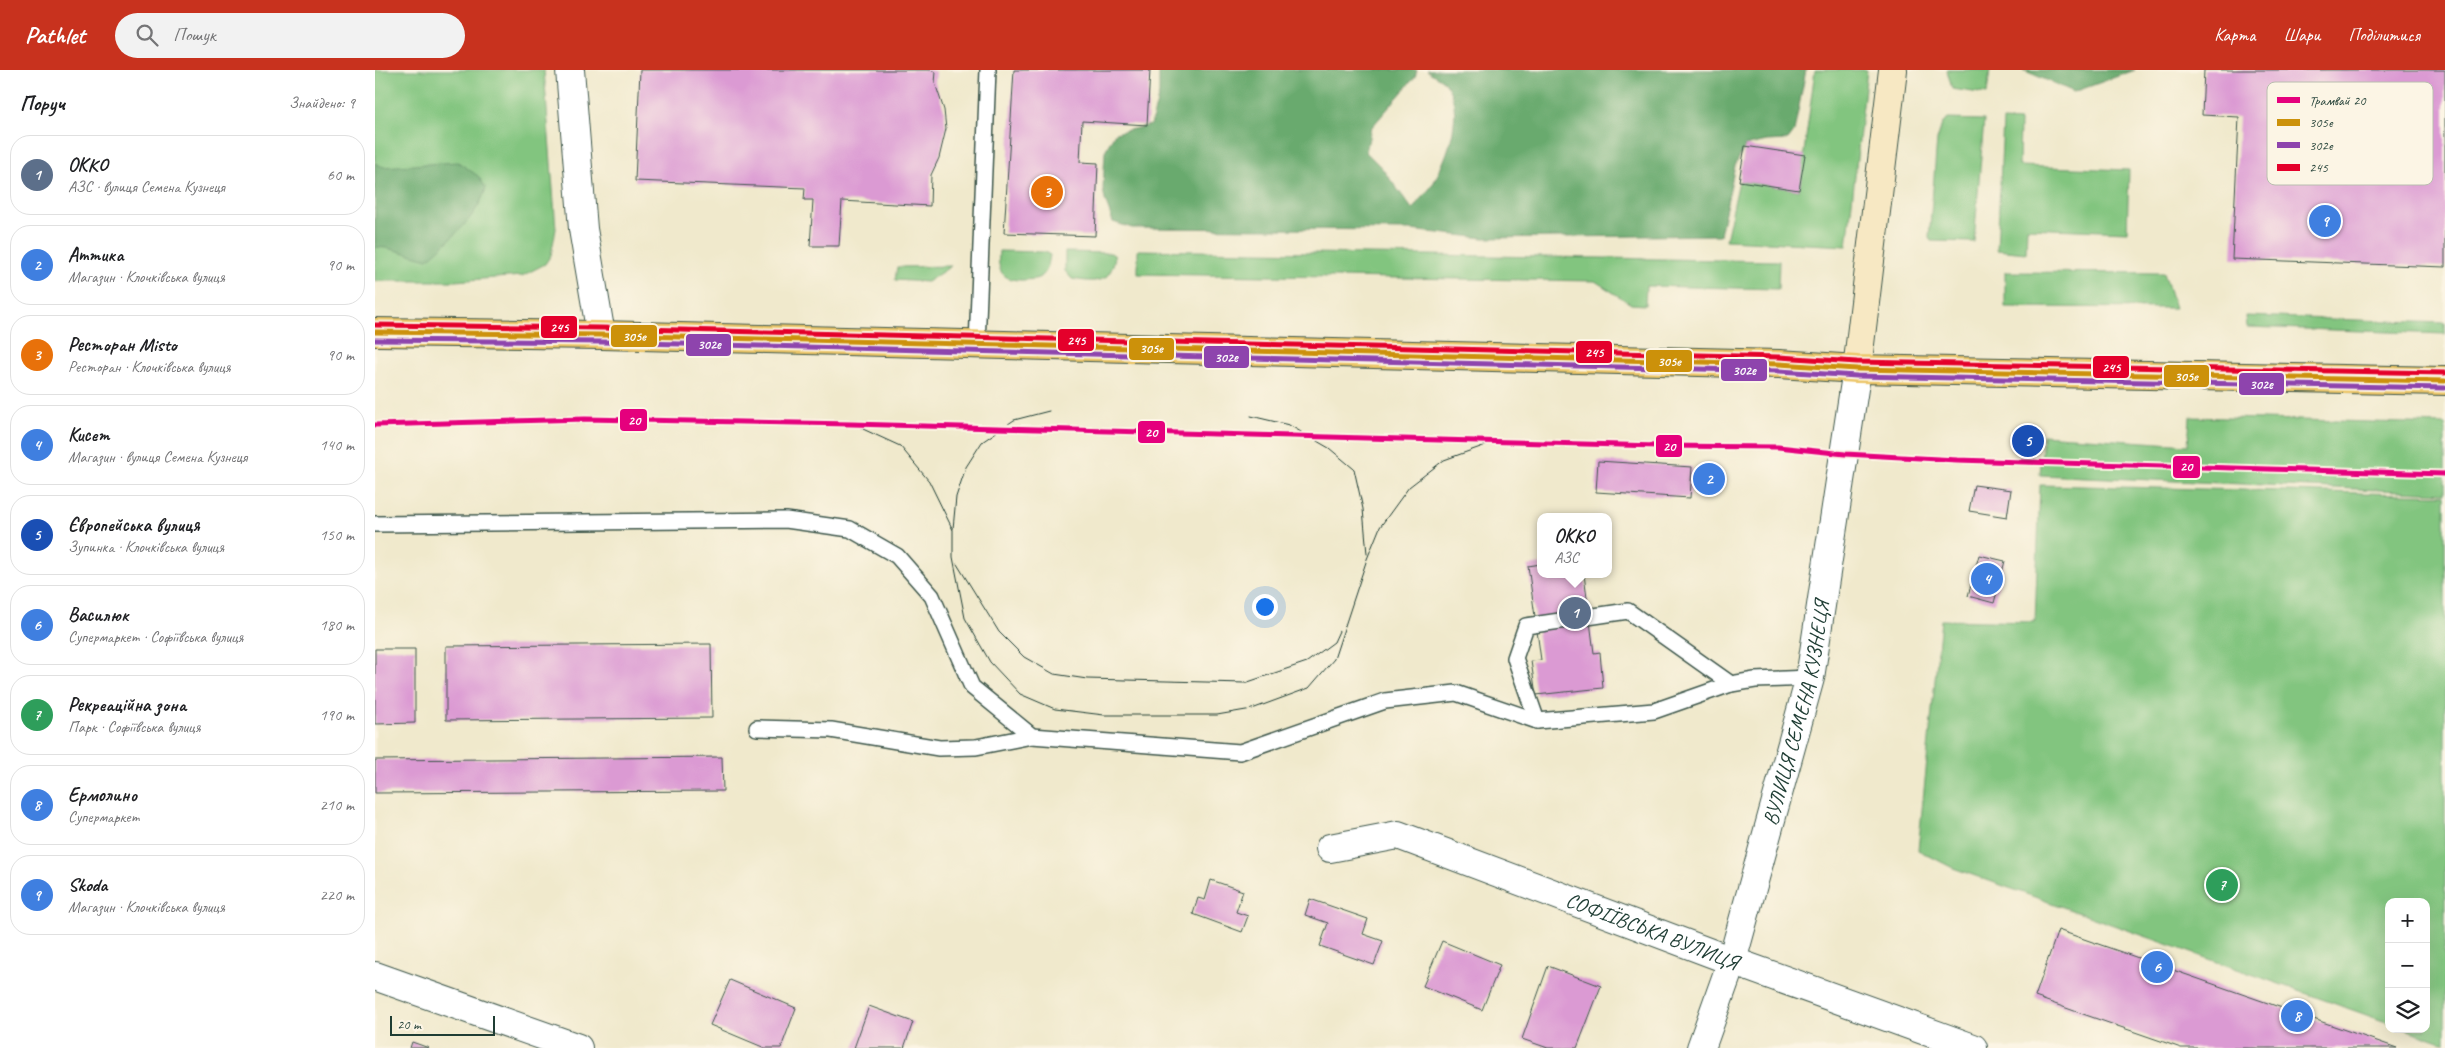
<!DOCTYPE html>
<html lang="uk">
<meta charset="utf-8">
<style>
:root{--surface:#fff;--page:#f2f2f2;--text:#202124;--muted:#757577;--line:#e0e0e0;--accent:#c8321e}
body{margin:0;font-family:Caveat,sans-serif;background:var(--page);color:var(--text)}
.controls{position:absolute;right:15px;bottom:15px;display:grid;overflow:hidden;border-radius:10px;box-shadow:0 5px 20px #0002}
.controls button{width:45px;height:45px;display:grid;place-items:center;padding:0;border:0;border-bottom:1px solid var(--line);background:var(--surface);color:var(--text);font:25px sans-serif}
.scale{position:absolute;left:15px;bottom:12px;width:105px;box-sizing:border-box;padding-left:5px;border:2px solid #1f3d34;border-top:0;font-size:14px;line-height:18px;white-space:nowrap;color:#1f3d34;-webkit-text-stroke:4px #fcf5e5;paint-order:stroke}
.you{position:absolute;left:889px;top:536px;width:18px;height:18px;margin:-12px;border:4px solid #fff;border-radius:50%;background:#1a73e8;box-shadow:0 0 0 8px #1a73e833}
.badge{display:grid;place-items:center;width:32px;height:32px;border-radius:50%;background:var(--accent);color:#fff;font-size:16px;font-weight:700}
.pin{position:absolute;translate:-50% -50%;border:2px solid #fff;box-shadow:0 1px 5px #0006}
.popup{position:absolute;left:1162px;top:443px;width:75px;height:65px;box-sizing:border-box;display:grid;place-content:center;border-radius:10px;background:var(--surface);filter:drop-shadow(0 1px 4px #0005);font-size:16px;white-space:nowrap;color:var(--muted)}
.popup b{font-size:19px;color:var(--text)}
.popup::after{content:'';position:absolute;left:50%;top:100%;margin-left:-10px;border:10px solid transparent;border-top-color:var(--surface)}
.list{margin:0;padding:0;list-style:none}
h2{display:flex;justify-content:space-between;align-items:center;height:65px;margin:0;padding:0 20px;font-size:21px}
h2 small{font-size:16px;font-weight:400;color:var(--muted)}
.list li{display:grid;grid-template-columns:32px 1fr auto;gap:15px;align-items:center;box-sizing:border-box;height:80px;margin:0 10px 10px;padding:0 10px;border:1px solid var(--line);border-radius:20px}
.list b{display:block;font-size:19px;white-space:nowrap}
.list p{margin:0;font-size:16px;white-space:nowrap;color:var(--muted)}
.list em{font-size:16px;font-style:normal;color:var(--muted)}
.icon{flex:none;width:28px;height:28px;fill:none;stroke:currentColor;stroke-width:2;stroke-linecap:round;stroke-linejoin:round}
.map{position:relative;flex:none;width:2070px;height:978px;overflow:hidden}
header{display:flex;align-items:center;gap:30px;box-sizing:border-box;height:70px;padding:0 25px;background:var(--accent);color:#fff}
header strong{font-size:24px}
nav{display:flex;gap:28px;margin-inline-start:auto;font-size:18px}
.search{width:350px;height:45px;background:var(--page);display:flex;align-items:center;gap:12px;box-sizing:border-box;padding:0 18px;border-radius:28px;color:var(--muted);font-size:19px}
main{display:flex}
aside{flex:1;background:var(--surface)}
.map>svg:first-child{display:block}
.green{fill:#82c57f;stroke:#50815a}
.forest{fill:#69aa6e;stroke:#447451}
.building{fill:#db9ad3}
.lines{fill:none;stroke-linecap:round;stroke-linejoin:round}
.lane-casing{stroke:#3e574b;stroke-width:18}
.street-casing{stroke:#3e574b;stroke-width:30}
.secondary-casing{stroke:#3e574b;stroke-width:30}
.primary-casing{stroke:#3e574b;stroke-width:30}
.lane{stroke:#fff;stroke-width:15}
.street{stroke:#fff;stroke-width:28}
.secondary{stroke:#f7e8c3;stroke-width:28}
.primary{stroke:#ecc669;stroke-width:28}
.tram{stroke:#1f3d34;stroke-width:1}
.bus-1-casing{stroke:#fcf5e5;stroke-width:9}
.bus-2-casing{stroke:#fcf5e5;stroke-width:9}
.bus-3-casing{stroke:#fcf5e5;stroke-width:9}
.bus-1{stroke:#cc910a;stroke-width:5}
.bus-2{stroke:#8e44ad;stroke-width:5}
.bus-3{stroke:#e4002b;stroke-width:5}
.tram-1-casing{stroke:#fcf5e5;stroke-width:9}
.tram-1{stroke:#e5007d;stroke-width:5}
.labels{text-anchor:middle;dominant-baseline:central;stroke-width:5;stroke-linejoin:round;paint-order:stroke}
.street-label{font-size:21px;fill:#1f3d34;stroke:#fcf5e5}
.key{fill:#fcf5e5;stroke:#babeb0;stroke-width:1}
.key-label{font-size:14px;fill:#1f3d34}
.line-badge{stroke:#fcf5e5;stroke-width:2}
.badge-label{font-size:14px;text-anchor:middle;font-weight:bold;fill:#fff}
</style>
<header>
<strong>Pathlet</strong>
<div class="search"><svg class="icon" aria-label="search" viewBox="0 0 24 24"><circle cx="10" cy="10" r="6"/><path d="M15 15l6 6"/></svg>Пошук</div>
<nav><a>Карта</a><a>Шари</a><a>Поділитися</a></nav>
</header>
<main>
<aside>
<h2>Поруч<small>Знайдено: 9</small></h2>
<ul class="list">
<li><span class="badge" style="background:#5c6f8a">1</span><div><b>ОККО</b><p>АЗС · вулиця Семена Кузнеця</p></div><em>60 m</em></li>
<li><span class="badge" style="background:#3f7fe0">2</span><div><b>Аттика</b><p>Магазин · Клочківська вулиця</p></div><em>90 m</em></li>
<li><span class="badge" style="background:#e8710a">3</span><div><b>Ресторан Misto</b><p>Ресторан · Клочківська вулиця</p></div><em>90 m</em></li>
<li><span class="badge" style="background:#3f7fe0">4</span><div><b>Кисет</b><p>Магазин · вулиця Семена Кузнеця</p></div><em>140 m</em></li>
<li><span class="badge" style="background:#1a4fb4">5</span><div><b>Європейська вулиця</b><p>Зупинка · Клочківська вулиця</p></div><em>150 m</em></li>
<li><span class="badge" style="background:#3f7fe0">6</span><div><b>Василюк</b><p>Супермаркет · Софіївська вулиця</p></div><em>180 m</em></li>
<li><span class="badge" style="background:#2e9e5b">7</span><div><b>Рекреаційна зона</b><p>Парк · Софіївська вулиця</p></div><em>190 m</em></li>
<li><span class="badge" style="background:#3f7fe0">8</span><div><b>Ермолино</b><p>Супермаркет</p></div><em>210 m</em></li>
<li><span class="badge" style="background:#3f7fe0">9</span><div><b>Skoda</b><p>Магазин · Клочківська вулиця</p></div><em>220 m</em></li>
</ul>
</aside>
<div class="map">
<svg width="2070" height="978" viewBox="0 0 2070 978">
<rect width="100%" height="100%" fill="#fcf5e5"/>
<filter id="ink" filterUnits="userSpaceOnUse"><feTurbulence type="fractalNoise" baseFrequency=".02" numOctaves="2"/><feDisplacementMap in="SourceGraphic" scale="10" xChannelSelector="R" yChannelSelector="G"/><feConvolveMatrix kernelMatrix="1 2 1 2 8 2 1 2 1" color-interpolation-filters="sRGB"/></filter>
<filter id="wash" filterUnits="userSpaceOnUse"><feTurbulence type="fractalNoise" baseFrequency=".0096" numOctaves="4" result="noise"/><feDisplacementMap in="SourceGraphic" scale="20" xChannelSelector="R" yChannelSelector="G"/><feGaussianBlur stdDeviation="1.12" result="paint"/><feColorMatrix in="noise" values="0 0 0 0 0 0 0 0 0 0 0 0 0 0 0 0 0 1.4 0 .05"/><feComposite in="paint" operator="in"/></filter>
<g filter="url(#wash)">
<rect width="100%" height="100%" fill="#f0e9cc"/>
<!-- green -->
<g class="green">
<path d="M0,0h169l12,159 -5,26 -6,9 -23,12 -67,5h-80z"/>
<path d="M1440,0h52l-20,176 -121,-6 13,-59 60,9z"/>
<path d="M1572,0h43l-3,24 -35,-5z"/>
<path d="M1573,49l36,1 -10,122 -43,-1 -2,-3 8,-98 5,-16z"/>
<path d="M1628,50l17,1 -1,45 110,4 -2,62 -100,-4 -1,25 -29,-3z"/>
<path d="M763,180l641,11 -1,28 -132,-3 -1,19 -14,-1 -36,-23 -457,-7z"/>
<path d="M624,181l46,1 5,3c-1,6 -2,14 -6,19 -6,6 -12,5 -19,6 -23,1 -28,-8 -26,-29z"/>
<path d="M690,182l46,1 4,3c-4,28 -19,27 -43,23l-7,-8z"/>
<path d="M576,196l-24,16 -32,-2 2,-13z"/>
<path d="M1630,202l159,1 11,35 -170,-1z"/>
<path d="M1871,246l199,7v11l-198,-7z"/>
<path d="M1815,347l255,7v69l-405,-18 3,-40 145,10z"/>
<path d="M1665,415l405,10v548l-40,-14h21v-127h-37v121l-436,-155 -35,-18 23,-230 94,2z"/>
</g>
<!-- forest -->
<g class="forest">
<path d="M784,0h258l-2,7 -44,51 -5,24 15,15 32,43c5,-11 15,-17 21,-28 14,-27 32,-72 11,-99 -4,-5 -13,-8 -18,-13h379l-12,62 -6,8 -21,1 -22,5 -10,20 -15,69 -236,3 -74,-8 -278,-2 -19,-6 -8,-22 -2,-11 2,-38 10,-18 36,-8 8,-31z"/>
<path d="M1648,0h112l-61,22z"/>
<path d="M83,92l20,14 8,12c-9,30 -35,50 -58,71l-41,-11 -12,-1v-84l8,4z"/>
</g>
<g id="blocks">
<!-- building -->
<g class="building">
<path d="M265,0h290l6,2 -1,11 9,27 2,19 -7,29 -8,17 -1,31 -88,-5 -3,45h-29l3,-46h-9l1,-12 -170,-7z"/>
<path d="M639,0h136l-3,55 -65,-4 -2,41 18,1 -3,73 -91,-3z"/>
<path d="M1829,0h241v197l-213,-8 7,-142 -37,-2z"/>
<path d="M1370,76l60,9 -6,35 -60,-9z"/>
<path d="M1223,391l94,6 -2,31 -94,-6z"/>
<path d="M1599,415l37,5 -4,27 -38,-6z"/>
<path d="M1604,485l26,6 -11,42 -26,-7z"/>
<path d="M1166,494v10h43l10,79 6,-1 3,36 -67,7 -5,-34 10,-1 -13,-94z"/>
<path d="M336,574l1,74 -266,2v-74z"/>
<path d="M0,579h40v74l-40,1z"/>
<path d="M347,687l1,34 -348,2v-33z"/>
<path d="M836,810l32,11 -7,21 12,4 -6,16 -49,-18 5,-16 7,2z"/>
<path d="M935,829l58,20 -5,15 20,7 -9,24 -54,-19 8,-23 -23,-8z"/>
<path d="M1683,860l339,118h-216l-101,-35 -45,-16z"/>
<path d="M1067,871l58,24 -18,45 -59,-24z"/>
<path d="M1173,896l53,20 -24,62h-29l-26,-9z"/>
<path d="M355,910l66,28 -15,40h-16l-55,-23z"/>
<path d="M494,936l44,16 -9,26h-50z"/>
<path d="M37,972l17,6h-19z"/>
</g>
</g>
</g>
<g filter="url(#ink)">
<use href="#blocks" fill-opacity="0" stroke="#3e574b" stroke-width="1"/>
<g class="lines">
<defs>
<g id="lane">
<path d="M602,275l11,-275"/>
<path d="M0,454l411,-4 64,9 47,27 35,40 40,91 60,49 208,16 145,-51 71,-8 81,28 117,-10 77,-27 24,-4 55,-2"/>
<path d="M1162,651l-22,-63 11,-32 102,-15 103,73"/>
<path d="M382,658l74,2 108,18 37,-1 56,-11"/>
</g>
<g id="street">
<path d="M195,0l13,159 18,106"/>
<path id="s1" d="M955,778l68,-13 334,126 241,87"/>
<path d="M0,906l203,72"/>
<path id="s2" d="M1326,978l31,-87 78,-283 47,-309"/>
</g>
<path id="secondary" d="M1482,299l36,-299"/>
<path id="primary" d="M0,262l226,3 1178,29 78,5 588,12"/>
</defs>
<!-- lane casing -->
<use href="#lane" class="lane-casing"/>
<!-- street casing -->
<use href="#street" class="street-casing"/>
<!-- secondary casing -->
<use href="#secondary" class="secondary-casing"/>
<!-- primary casing -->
<use href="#primary" class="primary-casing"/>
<!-- lane -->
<use href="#lane" class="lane"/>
<!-- street -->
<use href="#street" class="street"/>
<!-- secondary -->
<use href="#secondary" class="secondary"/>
<!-- primary -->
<use href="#primary" class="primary"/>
<!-- tram -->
<g class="tram">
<path d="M876,346l38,9 40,23 25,21 9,40 4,45"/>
<path d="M477,354l48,22 29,35 24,49v27l12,61 25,44 30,32 35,15 49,6h113l35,-6 57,-21 25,-29 33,-100 13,-32 29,-40 35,-27 56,-20"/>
<path d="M578,459l3,-32 10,-30 16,-25 32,-22 35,-9"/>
<path d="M582,494l42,68 25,25 30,17 33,5 158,4 62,-21 27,-20 5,-11"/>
</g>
<defs>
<path id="bus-1" d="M0,262l226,3 1178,29 78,5 588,12"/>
<path id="bus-2" d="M0,270l226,2 1178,29 78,5 588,12"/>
<path id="bus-3" d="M0,255l226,3 1178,29 78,5 588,11"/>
</defs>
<!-- bus-1 casing -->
<use href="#bus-1" class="bus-1-casing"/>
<!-- bus-2 casing -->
<use href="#bus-2" class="bus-2-casing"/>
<!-- bus-3 casing -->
<use href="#bus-3" class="bus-3-casing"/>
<!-- bus-1 -->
<use href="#bus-1" class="bus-1"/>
<!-- bus-2 -->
<use href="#bus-2" class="bus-2"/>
<!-- bus-3 -->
<use href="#bus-3" class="bus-3"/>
<defs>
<path id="tram-1" d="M0,355l210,-6 267,5 806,22 120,1 67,7 112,6 488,14"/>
</defs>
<!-- tram-1 casing -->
<use href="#tram-1" class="tram-1-casing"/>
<!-- tram-1 -->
<use href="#tram-1" class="tram-1"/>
</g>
</g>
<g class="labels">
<!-- street labels -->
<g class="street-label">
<text stroke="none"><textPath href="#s2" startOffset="349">ВУЛИЦЯ СЕМЕНА КУЗНЕЦЯ</textPath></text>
<text stroke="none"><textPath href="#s1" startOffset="341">СОФІЇВСЬКА ВУЛИЦЯ</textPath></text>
</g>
</g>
<!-- legend -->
<rect x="1892" y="12" width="166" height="103" rx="8" class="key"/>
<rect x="1902" y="27" width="23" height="6" fill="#e5007d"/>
<rect x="1902" y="49" width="23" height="7" fill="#cc910a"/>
<rect x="1902" y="72" width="23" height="6" fill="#8e44ad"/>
<rect x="1902" y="94" width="23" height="7" fill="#e4002b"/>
<g class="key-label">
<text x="1934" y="35">Трамвай 20</text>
<text x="1934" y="57">305e</text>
<text x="1934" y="80">302е</text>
<text x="1934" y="102">245</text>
</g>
<g class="line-badge">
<rect x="165" y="245" width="38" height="24" rx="5" fill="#e4002b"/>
<rect x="235" y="254" width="48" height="24" rx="5" fill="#cc910a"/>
<rect x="682" y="258" width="38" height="24" rx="5" fill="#e4002b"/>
<rect x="310" y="263" width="47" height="24" rx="5" fill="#8e44ad"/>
<rect x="753" y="267" width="47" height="24" rx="5" fill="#cc910a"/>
<rect x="1200" y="270" width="38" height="24" rx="5" fill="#e4002b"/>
<rect x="828" y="275" width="47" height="24" rx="5" fill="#8e44ad"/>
<rect x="1270" y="279" width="48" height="24" rx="5" fill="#cc910a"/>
<rect x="1717" y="285" width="38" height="24" rx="5" fill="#e4002b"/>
<rect x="1345" y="288" width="48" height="24" rx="5" fill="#8e44ad"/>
<rect x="1788" y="294" width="47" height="24" rx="5" fill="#cc910a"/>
<rect x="1863" y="302" width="47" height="24" rx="5" fill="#8e44ad"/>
<rect x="244" y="338" width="29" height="24" rx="5" fill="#e5007d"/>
<rect x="762" y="350" width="29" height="24" rx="5" fill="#e5007d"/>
<rect x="1280" y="364" width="28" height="24" rx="5" fill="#e5007d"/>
<rect x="1797" y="385" width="29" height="24" rx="5" fill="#e5007d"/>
</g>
<g class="badge-label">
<text x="184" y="262">245</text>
<text x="259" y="271">305e</text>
<text x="701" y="275">245</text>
<text x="334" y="279">302е</text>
<text x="776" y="283">305e</text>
<text x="1219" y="287">245</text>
<text x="851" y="292">302е</text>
<text x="1294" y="296">305e</text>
<text x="1736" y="302">245</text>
<text x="1369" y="305">302е</text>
<text x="1811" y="311">305e</text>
<text x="1886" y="319">302е</text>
<text x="259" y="355">20</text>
<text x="776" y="367">20</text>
<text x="1294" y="381">20</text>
<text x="1811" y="401">20</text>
</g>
</svg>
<div class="controls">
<button>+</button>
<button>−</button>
<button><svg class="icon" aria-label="layers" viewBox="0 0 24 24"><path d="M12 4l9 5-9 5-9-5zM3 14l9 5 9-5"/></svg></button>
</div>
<div class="scale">20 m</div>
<div class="you"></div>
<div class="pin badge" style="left:1200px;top:543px;background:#5c6f8a">1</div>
<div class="popup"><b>ОККО</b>АЗС</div>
<div class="pin badge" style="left:1334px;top:409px;background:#3f7fe0">2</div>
<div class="pin badge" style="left:672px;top:122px;background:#e8710a">3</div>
<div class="pin badge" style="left:1612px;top:509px;background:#3f7fe0">4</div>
<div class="pin badge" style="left:1653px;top:371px;background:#1a4fb4">5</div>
<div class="pin badge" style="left:1782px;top:897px;background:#3f7fe0">6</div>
<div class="pin badge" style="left:1847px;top:815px;background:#2e9e5b">7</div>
<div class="pin badge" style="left:1922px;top:946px;background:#3f7fe0">8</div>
<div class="pin badge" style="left:1950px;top:151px;background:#3f7fe0">9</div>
</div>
</main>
